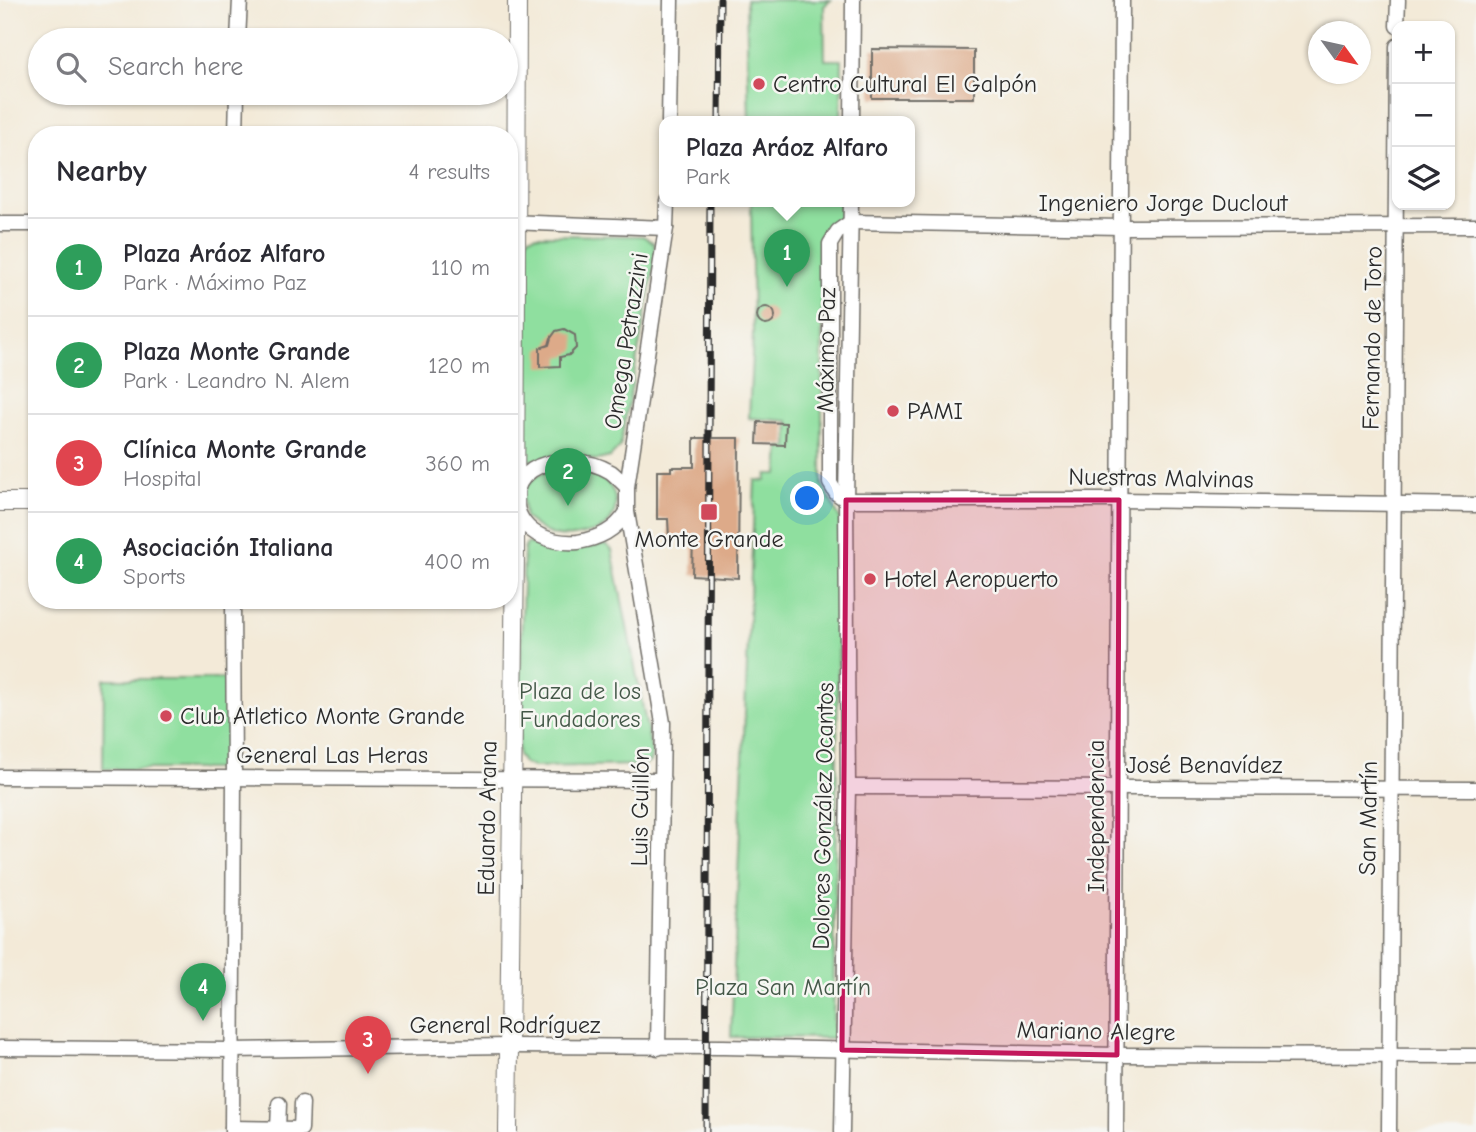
<!DOCTYPE html>
<meta charset="utf-8">
<style>
:root{--surface:#fff;--page:#f7f7f7;--text:#2b2b33;--muted:#7c7c81;--line:#e1e1e2;--accent:#d1495b}
body{margin:0;font-family:"Comic Neue",sans-serif;background:var(--page);color:var(--text)}
.controls{position:absolute;right:21px;top:21px;display:grid;overflow:hidden;border-radius:14px;box-shadow:0 2px 5px #0004}
.controls button{width:63px;height:63px;display:grid;place-items:center;padding:0;border:0;border-bottom:2px solid var(--line);background:var(--surface);color:var(--text);font:35px sans-serif}
.compass{position:absolute;left:1308px;top:21px;width:63px;height:63px;border-radius:50%;background:var(--surface);box-shadow:0 2px 5px #0004;rotate:123deg}
.you{position:absolute;left:808px;top:499px;width:24px;height:24px;margin:-18px;border:5px solid #fff;border-radius:50%;background:#1a73e8;box-shadow:0 0 0 10px #1a73e833}
.badge{display:grid;place-items:center;width:46px;height:46px;border-radius:50%;background:var(--accent);color:#fff;font-size:23px;font-weight:700}
.pin{position:absolute;translate:-50% -58px;filter:drop-shadow(0 2px 4px #0008)}
.pin::after{content:'';position:absolute;top:37px;width:24px;height:21px;background:inherit;clip-path:polygon(0 0,100% 0,50% 100%)}
.popup{position:absolute;left:659px;top:116px;width:256px;height:91px;box-sizing:border-box;display:grid;place-content:center;border-radius:14px;background:var(--surface);filter:drop-shadow(0 2px 5px #0005);font-size:23px;white-space:nowrap;color:var(--muted)}
.popup b{font-size:26px;color:var(--text)}
.popup::after{content:'';position:absolute;left:50%;top:100%;margin-left:-14px;border:14px solid transparent;border-top-color:var(--surface)}
.list{margin:0;padding:0;list-style:none}
h2{display:flex;justify-content:space-between;align-items:center;height:91px;margin:0;padding:0 28px;font-size:30px}
h2 small{font-size:23px;font-weight:400;color:var(--muted)}
.list li{display:grid;grid-template-columns:46px 1fr auto;gap:21px;align-items:center;box-sizing:border-box;height:98px;padding:0 28px;border-top:2px solid var(--line)}
.list b{display:block;font-size:26px;white-space:nowrap}
.list p{margin:0;font-size:23px;white-space:nowrap;color:var(--muted)}
.list em{font-size:23px;font-style:normal;color:var(--muted)}
.icon{flex:none;width:38px;height:38px;fill:none;stroke:currentColor;stroke-width:2;stroke-linecap:round;stroke-linejoin:round}
.map{position:relative;flex:none;width:1476px;height:1132px;overflow:hidden}
.search{position:absolute;background:var(--surface);box-shadow:0 2px 5px #0004;left:28px;top:28px;width:490px;height:77px;display:flex;align-items:center;gap:18px;box-sizing:border-box;padding:0 24px;border-radius:38px;color:var(--muted);font-size:26px}
.panel{position:absolute;background:var(--surface);box-shadow:0 2px 5px #0004;left:28px;top:126px;width:490px;height:483px;border-radius:28px}
.map>svg:first-child{display:block}
.green{fill:#8fdf9f;stroke:#5d8565;stroke-width:2}
.building{fill:#ddaa89}
.lines{fill:none;stroke-linecap:round;stroke-linejoin:round}
.minor-casing{stroke:#716e68;stroke-width:17}
.major-casing{stroke:#716e68;stroke-width:20}
.minor{stroke:#fff;stroke-width:14}
.major{stroke:#fff;stroke-width:18}
.rail-casing{stroke:#2b2b2b;stroke-width:7}
.rail{stroke:#f6f6f2;stroke-width:4.5;stroke-dasharray:13;stroke-linecap:butt}
.marked{fill:#c2185b;fill-opacity:0.2;stroke:#c2185b;stroke-width:5;stroke-linejoin:round}
.poi-dot{fill:#d1495b;stroke:#f6f6f2;stroke-width:2.5}
.labels{text-anchor:middle;dominant-baseline:central;stroke-width:5;stroke-linejoin:round;paint-order:stroke}
.poi-label{font-size:24px;fill:#2b2b2b;stroke:#f6f6f2;text-anchor:start}
.street-label{font-size:24px;fill:#2b2b2b;stroke:#f6f6f2}
.park-label{font-size:24px;fill:#445848;stroke:#f6f6f2}
</style>
<div class="map">
<svg width="1476" height="1132" viewBox="0 0 1476 1132">
<rect width="100%" height="100%" fill="#f6f6f2"/>
<filter id="ink" filterUnits="userSpaceOnUse"><feTurbulence type="fractalNoise" baseFrequency=".0143" numOctaves="2"/><feDisplacementMap in="SourceGraphic" scale="14" xChannelSelector="R" yChannelSelector="G"/><feConvolveMatrix kernelMatrix="1 2 1 2 8 2 1 2 1" color-interpolation-filters="sRGB"/></filter>
<filter id="wash" filterUnits="userSpaceOnUse"><feTurbulence type="fractalNoise" baseFrequency=".00686" numOctaves="4" result="noise"/><feDisplacementMap in="SourceGraphic" scale="28" xChannelSelector="R" yChannelSelector="G"/><feGaussianBlur stdDeviation="1.57" result="paint"/><feColorMatrix in="noise" values="0 0 0 0 0 0 0 0 0 0 0 0 0 0 0 0 0 1.4 0 .05"/><feComposite in="paint" operator="in"/></filter>
<g filter="url(#wash)">
<rect width="100%" height="100%" fill="#f3ead8"/>
<!-- green -->
<g class="green">
<path d="M746,0h85l-7,6 1,54h17l-1,61h-92z"/>
<path d="M751,201h90v16l-19,23v244l18,35 -7,519 -102,-1 24,-557 11,1 1,-7h11l2,-27h8l1,-26 -40,-3 4,-84z"/>
<path d="M536,235l107,1 11,7 2,15 -36,189 -10,10 -12,3 -48,-3 -19,4 -9,-7 1,-206 5,-11z"/>
<path d="M569,470c9,1 19,1 28,5 21,10 26,40 5,53 -9,5 -18,6 -27,8 -9,1 -19,1 -27,-3 -8,-3 -16,-10 -23,-15l-3,-25c13,-22 23,-22 47,-23z"/>
<path d="M527,543l23,5 28,1 27,-5 7,6 40,204 -2,8 -6,3 -111,2 -10,-4 -5,-8 6,-206z"/>
<path d="M104,679h124v90h-125z"/>
</g>
<g id="blocks">
<!-- building -->
<g class="building">
<path d="M872,49l102,1v48h-102z"/>
<circle cx="766" cy="316" r="9"/>
<path d="M564,329l11,6 1,13 -7,7 -9,2v9l-20,1v-19l9,-3 2,-7 5,-7z"/>
<path d="M758,422l28,1 -1,22 -28,-1z"/>
<path d="M694,438h45l-1,140 -46,-3 1,-37h-24l-1,-19h-11v-48h14v-4h23z"/>
</g>
</g>
</g>
<g filter="url(#ink)">
<use href="#blocks" fill-opacity="0" stroke="#716e68" stroke-width="2"/>
<g class="lines">
<defs>
<g id="minor">
<path d="M1397,26l1,-26"/>
<path d="M238,40l2,-40"/>
<path d="M669,121l2,-121"/>
<path d="M852,121l1,-121"/>
<path d="M236,135l1,-42"/>
<path d="M509,222l157,6"/>
<path d="M851,222l270,5 355,-1"/>
<path d="M0,224h37"/>
<path d="M627,487c-5,-5 -11,-11 -16,-15 -22,-13 -57,-16 -79,-2 -26,18 -18,54 9,66 11,5 25,7 37,6 21,-4 37,-11 49,-30"/>
<path d="M846,500h273l357,5"/>
<path d="M846,500l-10,-7 -6,-10v-239l8,-13 13,-9"/>
<path d="M0,777l663,3"/>
<path d="M848,787l628,2"/>
<path d="M0,1048l232,2 277,-4 214,1 394,8 359,1"/>
<path d="M658,1048l5,-325 -36,-211v-25l39,-259 1,-27"/>
<path d="M232,1128l69,1 1,-26"/>
<path d="M278,1129l1,-25"/>
<path d="M232,1132l2,-354 -1,-178"/>
<path d="M842,1132l6,-345 -2,-287 5,-299"/>
<path d="M1116,1132l6,-1132"/>
<path d="M1389,1132l8,-1086"/>
</g>
<g id="major">
<path d="M0,502h37"/>
<path d="M508,1132l7,-581 2,-551"/>
</g>
</defs>
<!-- minor casing -->
<use href="#minor" class="minor-casing"/>
<!-- major casing -->
<use href="#major" class="major-casing"/>
<!-- minor -->
<use href="#minor" class="minor"/>
<!-- major -->
<use href="#major" class="major"/>
<defs>
<g id="rail">
<path d="M719,121l1,-121"/>
<path d="M706,1132l4,-931"/>
</g>
</defs>
<!-- rail casing -->
<use href="#rail" class="rail-casing"/>
<!-- rail -->
<use href="#rail" class="rail"/>
</g>
</g>
<!-- marked area -->
<path class="marked" d="M846,500h273l-2,555 -275,-5z"/>
<!-- markers -->
<g class="poi-dot">
<circle cx="759" cy="84" r="7"/>
<circle cx="893" cy="411" r="7"/>
<rect x="700" y="503" width="18" height="18" rx="3.5"/>
<circle cx="870" cy="579" r="7"/>
<circle cx="166" cy="716" r="7"/>
</g>
<g class="labels">
<!-- poi labels -->
<g class="poi-label">
<text x="773" y="84">Centro Cultural El Galpón</text>
<text x="907" y="411">PAMI</text>
<text x="709" y="539" text-anchor="middle">Monte Grande</text>
<text x="884" y="579">Hotel Aeropuerto</text>
<text x="180" y="716">Club Atletico Monte Grande</text>
</g>
<!-- street labels -->
<g class="street-label">
<text x="1163" y="203">Ingeniero Jorge Duclout</text>
<text transform="translate(1372 338) rotate(-89)">Fernando de Toro</text>
<text transform="translate(626 341) rotate(-81)">Omega Petrazzini</text>
<text transform="translate(826 350) rotate(-89)">Máximo Paz</text>
<text transform="translate(1161 478) rotate(1)">Nuestras Malvinas</text>
<text x="332" y="755">General Las Heras</text>
<text x="1204" y="765">José Benavídez</text>
<text transform="translate(640 807) rotate(-89)">Luis Guillón</text>
<text transform="translate(823 816) rotate(-89)">Dolores González Ocantos</text>
<text transform="translate(1096 816) rotate(-90)">Independencia</text>
<text transform="translate(487 818) rotate(-89)">Eduardo Arana</text>
<text transform="translate(1368 818) rotate(-89)">San Martín</text>
<text x="505" y="1025">General Rodríguez</text>
<text transform="translate(1096 1031) rotate(1)">Mariano Alegre</text>
</g>
<!-- park labels -->
<g class="park-label">
<text x="580" y="691">Plaza de los<tspan x="580" dy="28">Fundadores</tspan></text>
<text x="783" y="987">Plaza San Martín</text>
</g>
</g>
</svg>
<div class="controls">
<button>+</button>
<button>−</button>
<button><svg class="icon" aria-label="layers" viewBox="0 0 24 24"><path d="M12 4l9 5-9 5-9-5zM3 14l9 5 9-5"/></svg></button>
</div>
<svg class="compass" viewBox="-18 -18 36 36"><path d="M0-13l5 13h-10z" fill="#e53935"/><path d="M0 13l5-13h-10z" fill="#7c7c81"/></svg>
<div class="you"></div>
<div class="pin badge" style="left:787px;top:287px;background:#2e9e5b">1</div>
<div class="popup"><b>Plaza Aráoz Alfaro</b>Park</div>
<div class="pin badge" style="left:568px;top:506px;background:#2e9e5b">2</div>
<div class="pin badge" style="left:368px;top:1074px;background:#e0444e">3</div>
<div class="pin badge" style="left:203px;top:1021px;background:#2e9e5b">4</div>
<div class="search"><svg class="icon" aria-label="search" viewBox="0 0 24 24"><circle cx="10" cy="10" r="6"/><path d="M15 15l6 6"/></svg>Search here</div>
<section class="panel">
<h2>Nearby<small>4 results</small></h2>
<ul class="list">
<li><span class="badge" style="background:#2e9e5b">1</span><div><b>Plaza Aráoz Alfaro</b><p>Park · Máximo Paz</p></div><em>110 m</em></li>
<li><span class="badge" style="background:#2e9e5b">2</span><div><b>Plaza Monte Grande</b><p>Park · Leandro N. Alem</p></div><em>120 m</em></li>
<li><span class="badge" style="background:#e0444e">3</span><div><b>Clínica Monte Grande</b><p>Hospital</p></div><em>360 m</em></li>
<li><span class="badge" style="background:#2e9e5b">4</span><div><b>Asociación Italiana</b><p>Sports</p></div><em>400 m</em></li>
</ul>
</section>
</div>
